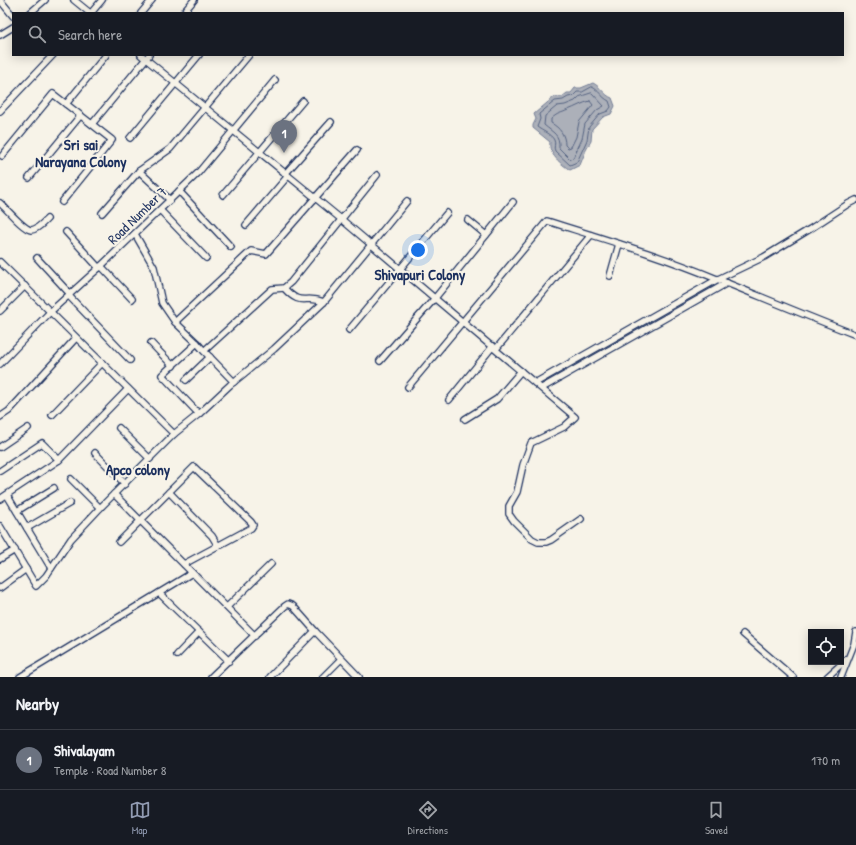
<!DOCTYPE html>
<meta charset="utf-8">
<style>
:root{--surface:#171b24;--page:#242831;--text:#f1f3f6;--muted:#9ea1a6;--line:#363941;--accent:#919bb2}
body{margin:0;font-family:"Patrick Hand",sans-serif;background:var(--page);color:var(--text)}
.controls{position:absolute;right:12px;bottom:12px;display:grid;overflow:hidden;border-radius:0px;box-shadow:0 2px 10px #0003}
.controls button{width:36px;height:36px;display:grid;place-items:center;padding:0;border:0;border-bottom:1px solid var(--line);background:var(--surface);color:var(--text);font:20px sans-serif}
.you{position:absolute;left:418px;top:250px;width:14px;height:14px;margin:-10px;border:3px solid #fff;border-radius:50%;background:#1a73e8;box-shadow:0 0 0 6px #1a73e833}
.badge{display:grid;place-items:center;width:26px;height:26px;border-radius:50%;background:var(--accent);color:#fff;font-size:13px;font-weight:700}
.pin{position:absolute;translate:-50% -33px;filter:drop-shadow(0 1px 2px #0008)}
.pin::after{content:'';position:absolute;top:21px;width:14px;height:12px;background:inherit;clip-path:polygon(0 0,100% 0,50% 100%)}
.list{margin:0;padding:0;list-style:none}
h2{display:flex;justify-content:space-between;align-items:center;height:52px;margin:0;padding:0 16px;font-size:17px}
h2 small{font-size:13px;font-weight:400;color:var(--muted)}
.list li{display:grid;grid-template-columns:26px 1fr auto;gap:12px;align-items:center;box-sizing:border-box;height:60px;padding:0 16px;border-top:1px solid var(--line)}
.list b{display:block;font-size:15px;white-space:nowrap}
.list p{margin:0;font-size:13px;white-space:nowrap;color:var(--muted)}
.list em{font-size:13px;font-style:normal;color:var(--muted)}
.icon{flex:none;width:22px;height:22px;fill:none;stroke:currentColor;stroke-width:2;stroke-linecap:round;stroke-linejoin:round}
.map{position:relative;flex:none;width:856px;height:677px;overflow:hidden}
.search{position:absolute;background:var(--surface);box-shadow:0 2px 10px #0003;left:12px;right:12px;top:12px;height:44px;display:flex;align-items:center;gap:10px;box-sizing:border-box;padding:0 14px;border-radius:0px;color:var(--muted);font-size:15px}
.sheet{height:112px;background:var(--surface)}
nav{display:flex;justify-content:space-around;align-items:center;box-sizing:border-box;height:56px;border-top:1px solid var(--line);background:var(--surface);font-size:11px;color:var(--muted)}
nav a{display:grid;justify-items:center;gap:2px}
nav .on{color:var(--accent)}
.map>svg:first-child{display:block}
.water{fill:#acb0b9;stroke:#727c95}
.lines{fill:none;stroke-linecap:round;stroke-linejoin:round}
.shore{stroke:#556382;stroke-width:1}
.street-casing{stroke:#1b2f5e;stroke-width:8}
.street{stroke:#f7f3e8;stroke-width:5.5}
.labels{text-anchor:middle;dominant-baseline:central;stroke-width:4;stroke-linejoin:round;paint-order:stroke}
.street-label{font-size:14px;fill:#1b2f5e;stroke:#f7f3e8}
.neighbourhood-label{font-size:15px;font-weight:bold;fill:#1b2f5e;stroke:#f7f3e8}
</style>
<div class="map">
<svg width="856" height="677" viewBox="0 0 856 677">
<rect width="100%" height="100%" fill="#f7f3e8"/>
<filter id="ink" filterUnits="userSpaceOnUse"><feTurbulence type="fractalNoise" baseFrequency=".025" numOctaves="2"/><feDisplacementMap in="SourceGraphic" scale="8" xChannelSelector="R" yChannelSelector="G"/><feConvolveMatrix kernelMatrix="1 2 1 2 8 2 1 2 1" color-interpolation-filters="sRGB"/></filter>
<g filter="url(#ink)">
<!-- water -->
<path class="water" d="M593,83c8,4 11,12 19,15l3,8 -4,8 -8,3 -11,12 -1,12 -5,9 -6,15 -10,5c-9,-6 -22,-16 -20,-28l-17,-14v-3l3,-6 -2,-5 20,-17h8l5,-4h4l4,-5h6z"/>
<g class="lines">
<!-- shore -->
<g class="shore">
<path d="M592,87c7,3 9,10 17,14l2,6 -3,4 -8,3 -11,13 -2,13 -10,22 -7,3 -15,-14c-2,-4 1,-7 -1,-11 -3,-6 -12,-9 -17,-13l3,-8 -1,-5 16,-13 8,-1 5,-3 5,-1 4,-4h5z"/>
<path d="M592,93l12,13 -7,4 -12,14 -3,15 -9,19 -3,1 -11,-11c1,-14 -6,-15 -15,-23l1,-9 12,-10 8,-1 10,-4 4,-4z"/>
<path d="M590,101l3,4 -14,17 -3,15 -5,10 -3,1 -3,-3c0,-10 -5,-17 -14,-22v-4c8,-7 9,-5 17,-9 8,-3 14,-7 22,-9z"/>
</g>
<defs>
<g id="street">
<path d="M0,0l13,16"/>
<path d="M74,0l16,13"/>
<path d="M30,13l15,-13"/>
<path d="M91,13l11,-13"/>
<path d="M141,13l11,-13"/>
<path d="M183,13l11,-13"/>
<path d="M0,35l13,-8"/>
<path d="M141,55l200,164 234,198 -11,10 -33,16 -8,22 -6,27 -8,14v8l5,7 18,18 6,3h8l5,-2 30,-21"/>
<path d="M0,111l53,-56"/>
<path d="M92,124l57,-69"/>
<path d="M130,138l69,-83"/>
<path d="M2,156l51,-62 13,10 40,-49"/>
<path d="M139,171l31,29"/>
<path d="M285,174l46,-52"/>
<path d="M29,178l51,-62"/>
<path d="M179,191l52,56"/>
<path d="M223,195l80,-94"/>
<path d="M62,202l50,-62 -46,-36"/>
<path d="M0,203c7,6 23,26 31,27 6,0 12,-7 16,-11"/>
<path d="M160,210l46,48"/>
<path d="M102,213l37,-42 31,-22 79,-94"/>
<path d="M468,220l18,15"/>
<path d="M246,225l42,-49"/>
<path d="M66,232l33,36"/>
<path d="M135,234l19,33 8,36 13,19"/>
<path d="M37,258l33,36"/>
<path d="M0,262l174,172"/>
<path d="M101,266l31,33"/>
<path d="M610,276l9,-32"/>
<path d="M284,288c18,20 20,6 40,14"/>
<path d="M69,296l61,64"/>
<path d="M0,311l25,-25"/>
<path d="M349,330l98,-117"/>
<path d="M151,343l22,23"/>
<path d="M197,343l7,8 68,-62 12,-1 7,-6 86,-107"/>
<path d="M496,349l95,-114"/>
<path d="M204,351l30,31"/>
<path d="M380,361l55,-63 78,-96"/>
<path d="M0,364l50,-52 51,-46 97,-93 77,-93"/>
<path d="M186,380l24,-23"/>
<path d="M535,383l183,-104 46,-22 46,-28 38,-25 8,-4"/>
<path d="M408,387l139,-166c57,18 115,35 170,58 47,19 92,38 139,56"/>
<path d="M542,388l185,-105"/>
<path d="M449,400l44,-54"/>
<path d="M199,414l-37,-39 35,-32 -22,-21 76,-71 15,3 91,-104"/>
<path d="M52,415l50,-52"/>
<path d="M0,417l9,-6 67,-73"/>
<path d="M465,419l32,-20 24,-28"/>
<path d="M119,428l31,31"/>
<path d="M0,447l28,-19"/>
<path d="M95,453l30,31"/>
<path d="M0,471l42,-28 17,17"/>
<path d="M71,479l29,29"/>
<path d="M169,492l43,44 6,10"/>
<path d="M114,494l141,142"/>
<path d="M7,495l44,73"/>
<path d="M0,499l59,-39 69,-71"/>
<path d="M17,511l37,-23"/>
<path d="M0,526l36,60 10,-10 25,-37 29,-31 74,-74 25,-20 31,-29 44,-36 50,-47 83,-101"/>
<path d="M27,528l43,-25"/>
<path d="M119,542l75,-75 57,55 2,3 -2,3 -67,36"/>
<path d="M0,559l15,-9"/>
<path d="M0,588l26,-19"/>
<path d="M159,593l70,68"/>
<path d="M227,607l44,-43"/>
<path d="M315,631l44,46"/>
<path d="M743,634l50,43"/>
<path d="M177,655l22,-23"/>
<path d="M20,677l172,-104"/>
<path d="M211,677l74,-71 3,-2 5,2 22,25 -45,46"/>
<path d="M323,677l18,-18"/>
<path d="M827,677l20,-18"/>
<path d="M841,677l13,-33 2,-12"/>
</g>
</defs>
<!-- street casing -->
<use href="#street" class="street-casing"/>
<!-- street -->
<use href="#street" class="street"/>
</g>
</g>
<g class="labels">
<!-- street labels -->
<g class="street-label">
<text transform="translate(137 215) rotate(-44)">Road Number 7</text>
</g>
<!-- neighbourhood labels -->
<g class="neighbourhood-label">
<text x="81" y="144">Sri sai<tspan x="81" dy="17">Narayana Colony</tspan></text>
<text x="420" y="274">Shivapuri Colony</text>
<text x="138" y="469">Apco colony</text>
</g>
</g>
</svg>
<div class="controls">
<button><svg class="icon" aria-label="locate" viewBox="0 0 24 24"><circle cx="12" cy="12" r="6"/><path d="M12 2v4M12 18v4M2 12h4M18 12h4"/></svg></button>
</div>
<div class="you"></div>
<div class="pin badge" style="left:284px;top:153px;background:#6b7280">1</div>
<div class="search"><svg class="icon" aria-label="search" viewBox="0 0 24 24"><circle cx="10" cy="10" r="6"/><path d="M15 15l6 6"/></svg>Search here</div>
</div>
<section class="sheet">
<h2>Nearby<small></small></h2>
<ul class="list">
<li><span class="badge" style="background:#6b7280">1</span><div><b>Shivalayam</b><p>Temple · Road Number 8</p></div><em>170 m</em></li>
</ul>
</section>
<nav>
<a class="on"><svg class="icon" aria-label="map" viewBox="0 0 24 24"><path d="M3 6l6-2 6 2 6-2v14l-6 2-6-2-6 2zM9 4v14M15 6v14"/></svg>Map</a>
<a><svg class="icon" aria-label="directions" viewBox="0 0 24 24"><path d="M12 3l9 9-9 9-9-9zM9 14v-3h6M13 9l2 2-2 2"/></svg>Directions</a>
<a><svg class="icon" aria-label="saved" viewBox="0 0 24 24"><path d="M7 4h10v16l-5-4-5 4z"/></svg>Saved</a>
</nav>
